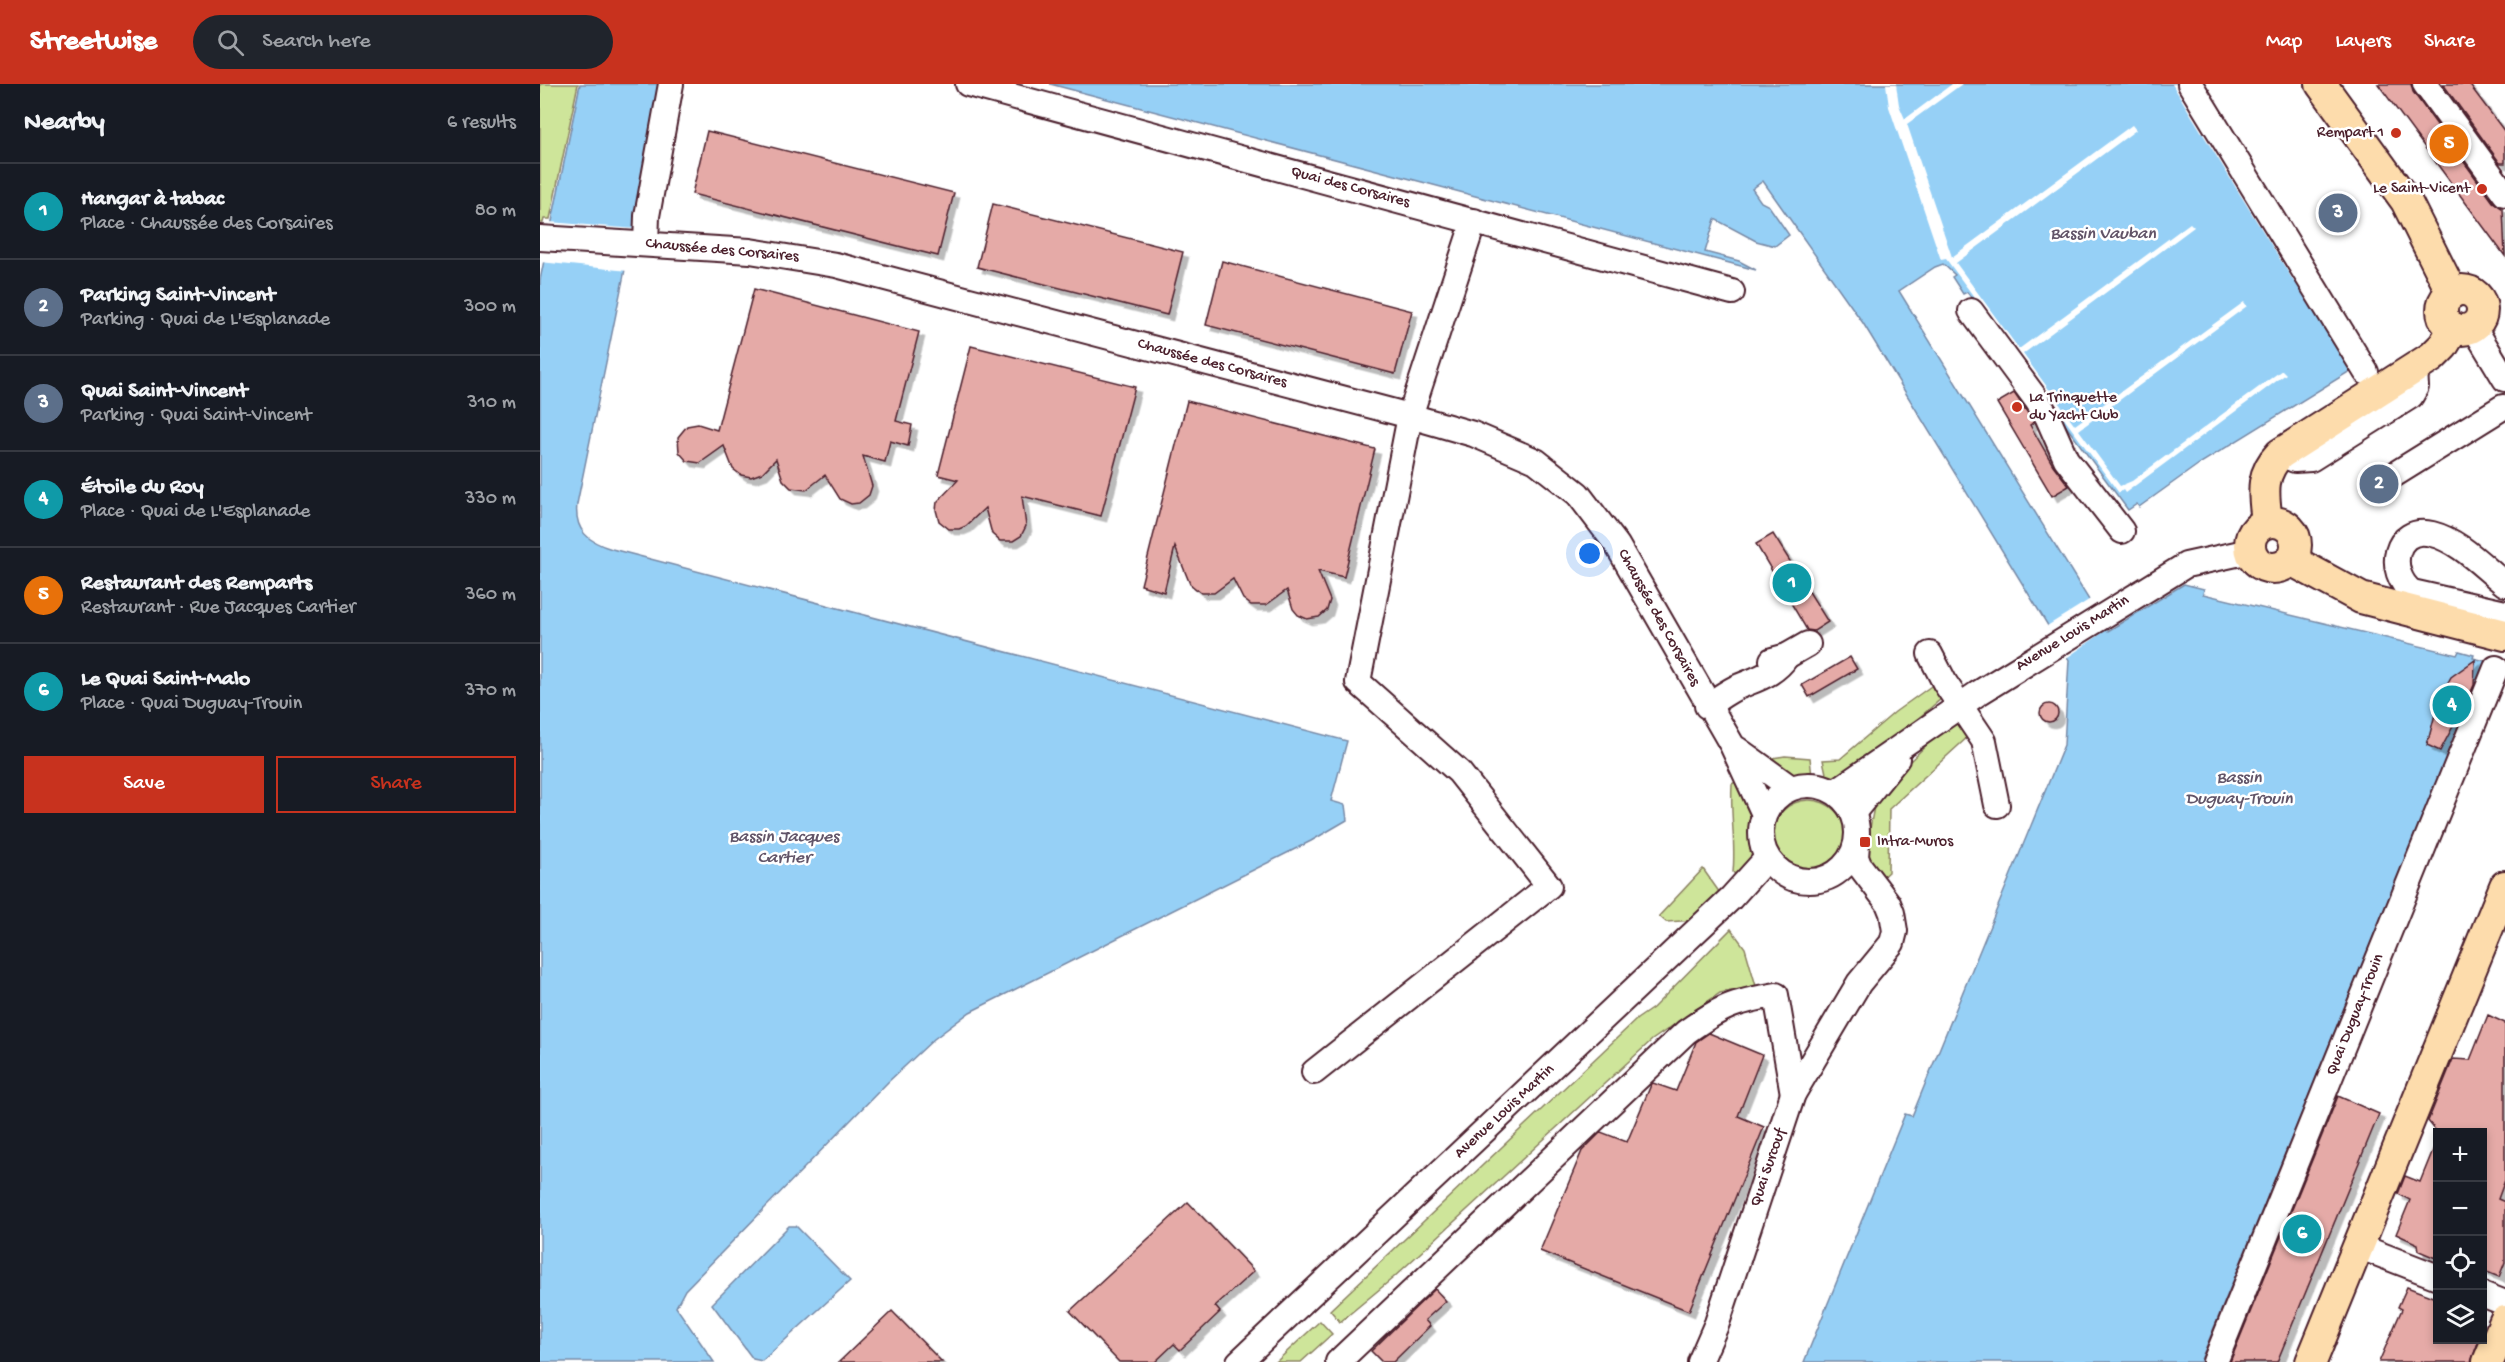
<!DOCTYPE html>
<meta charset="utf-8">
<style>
:root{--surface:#171b24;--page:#20242c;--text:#f1f3f6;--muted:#9ea1a6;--line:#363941;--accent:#c8321e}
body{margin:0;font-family:"Gochi Hand",sans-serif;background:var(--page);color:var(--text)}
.controls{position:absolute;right:18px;bottom:18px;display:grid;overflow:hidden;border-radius:0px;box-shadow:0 3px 9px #0003}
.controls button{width:54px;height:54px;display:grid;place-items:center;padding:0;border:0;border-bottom:2px solid var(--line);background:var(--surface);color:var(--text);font:30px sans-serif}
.you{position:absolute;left:1050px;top:470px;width:21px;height:21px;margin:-15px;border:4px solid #fff;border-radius:50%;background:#1a73e8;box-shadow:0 0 0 9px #1a73e833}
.badge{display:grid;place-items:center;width:39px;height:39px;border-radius:50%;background:var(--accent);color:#fff;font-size:20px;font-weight:700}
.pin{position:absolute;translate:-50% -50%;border:3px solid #fff;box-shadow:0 2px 6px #0006}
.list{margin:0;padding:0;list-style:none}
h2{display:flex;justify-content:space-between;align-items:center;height:78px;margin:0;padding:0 24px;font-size:26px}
h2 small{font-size:20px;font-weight:400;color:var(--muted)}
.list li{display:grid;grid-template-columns:39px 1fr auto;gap:18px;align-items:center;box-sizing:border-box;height:96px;padding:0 24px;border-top:2px solid var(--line)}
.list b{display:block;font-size:22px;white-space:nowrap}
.list p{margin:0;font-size:20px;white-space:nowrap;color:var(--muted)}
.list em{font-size:20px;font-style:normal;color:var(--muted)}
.actions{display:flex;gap:12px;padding:18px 24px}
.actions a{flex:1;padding:14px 0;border:2px solid var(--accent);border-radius:0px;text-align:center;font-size:21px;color:var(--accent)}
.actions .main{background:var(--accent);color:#fff}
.icon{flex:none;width:33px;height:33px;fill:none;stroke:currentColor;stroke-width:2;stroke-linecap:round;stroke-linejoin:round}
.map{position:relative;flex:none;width:1965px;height:1278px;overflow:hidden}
header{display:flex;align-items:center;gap:36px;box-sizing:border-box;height:84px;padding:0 30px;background:var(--accent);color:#fff}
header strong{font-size:28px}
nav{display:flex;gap:33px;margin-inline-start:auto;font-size:21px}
.search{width:420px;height:54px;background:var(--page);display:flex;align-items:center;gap:15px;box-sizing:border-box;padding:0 21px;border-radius:33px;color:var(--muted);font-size:22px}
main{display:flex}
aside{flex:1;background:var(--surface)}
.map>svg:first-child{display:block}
.green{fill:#cee59a;stroke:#8c8262;stroke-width:1.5}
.water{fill:#96d0f6;stroke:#7889a5;stroke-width:1.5}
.pier{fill:#fff}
.building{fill:#e5aaa7;stroke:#4a1f2b;stroke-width:1.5;filter:url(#shadow)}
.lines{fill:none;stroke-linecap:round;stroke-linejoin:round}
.minor-casing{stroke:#4a1f2b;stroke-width:28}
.major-casing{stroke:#4a1f2b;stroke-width:34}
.minor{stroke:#fff;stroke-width:24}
.major{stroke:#fddcac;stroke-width:30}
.poi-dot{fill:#c8321e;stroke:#fff;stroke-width:2}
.labels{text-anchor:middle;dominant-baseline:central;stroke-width:5;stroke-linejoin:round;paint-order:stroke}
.poi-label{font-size:16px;fill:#4a1f2b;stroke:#fff;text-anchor:end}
.street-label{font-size:16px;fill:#4a1f2b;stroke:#fff}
.water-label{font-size:18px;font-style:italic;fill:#615468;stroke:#fff}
</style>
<header>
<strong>Streetwise</strong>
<div class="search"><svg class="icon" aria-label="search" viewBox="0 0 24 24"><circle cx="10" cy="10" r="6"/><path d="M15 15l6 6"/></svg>Search here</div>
<nav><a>Map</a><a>Layers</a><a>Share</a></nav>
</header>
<main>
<aside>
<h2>Nearby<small>6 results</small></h2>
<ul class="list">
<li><span class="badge" style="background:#0f9aa8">1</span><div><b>Hangar à tabac</b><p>Place · Chaussée des Corsaires</p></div><em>80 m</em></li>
<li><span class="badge" style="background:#5c6f8a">2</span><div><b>Parking Saint-Vincent</b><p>Parking · Quai de L'Esplanade</p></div><em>300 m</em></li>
<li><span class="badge" style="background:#5c6f8a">3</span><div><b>Quai Saint-Vincent</b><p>Parking · Quai Saint-Vincent</p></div><em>310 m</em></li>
<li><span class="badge" style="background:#0f9aa8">4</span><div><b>Étoile du Roy</b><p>Place · Quai de L'Esplanade</p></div><em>330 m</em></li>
<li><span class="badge" style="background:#e8710a">5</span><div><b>Restaurant des Remparts</b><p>Restaurant · Rue Jacques Cartier</p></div><em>360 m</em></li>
<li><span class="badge" style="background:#0f9aa8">6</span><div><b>Le Quai Saint-Malo</b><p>Place · Quai Duguay-Trouin</p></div><em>370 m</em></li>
</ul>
<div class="actions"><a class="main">Save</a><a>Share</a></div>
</aside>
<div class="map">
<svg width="1965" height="1278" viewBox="0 0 1965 1278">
<defs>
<filter id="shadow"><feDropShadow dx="5.5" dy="5.5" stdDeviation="0" flood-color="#0004"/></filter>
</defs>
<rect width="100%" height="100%" fill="#fff"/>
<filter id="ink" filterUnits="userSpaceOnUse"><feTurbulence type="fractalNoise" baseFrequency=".0167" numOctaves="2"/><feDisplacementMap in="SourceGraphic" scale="12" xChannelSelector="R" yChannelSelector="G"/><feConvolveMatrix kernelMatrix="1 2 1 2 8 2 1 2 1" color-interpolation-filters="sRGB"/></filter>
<g filter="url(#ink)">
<!-- green -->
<g class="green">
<path d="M0,0h38l-28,135h-6l-1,4h-3z"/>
<path d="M1394,600l8,14 -91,78 -24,2 -4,-18 17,-1 55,-47z"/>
<path d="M1411,637l10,3 9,11 -81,74 -1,63 -11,10 -11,-32 9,-49 28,-33z"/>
<path d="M1245,672l25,2 2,19 -15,2 -31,-20z"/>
<path d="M1200,695l11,33 -2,24 3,20 -4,14 -7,11 -8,-9c3,-29 -3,-58 -1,-88z"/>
<circle cx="1269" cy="753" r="37"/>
<path d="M1163,785l19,27 -25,24 -31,2 -7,-6z"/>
<path d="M1191,845l14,19 11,38 -36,7 -68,47 -259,238 -53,44 -10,-12 307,-291 16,-11z"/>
<path d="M780,1237l12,13 -31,28h-25z"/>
</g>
<!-- water -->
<g class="water">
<path d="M40,0h83l-86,420c-3,26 11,38 35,45l735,192 -16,60 14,4 2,15 -36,21 -341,171 -36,27 -46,43 -203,208 -9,17 38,55h-174v-1082z"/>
<path d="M510,0h1130l175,284 -156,96 -60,43 -2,-3 -9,6 -161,-218 -4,2 -11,-17 3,-2 -12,-11 -8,3 -36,24 209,340 76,-47 20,5 -1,5 254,61 2,-4 15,4 -1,3 13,3 -286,701h-396l101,-248 7,2 152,-371 5,-85 -206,-337 -100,-142 -11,8 9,13 8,4 20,29 -14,11 -19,-5 -41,-22 -10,33 34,9 17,9z"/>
<path d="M249,1142h7l54,55 -88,80 -9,-2 -41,-55z"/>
</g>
<!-- pier -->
<g class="pier">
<path d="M1346,0h10l3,21 6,14 47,-35h10l-55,40 45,133 180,-132 4,5 -180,133 63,86 171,-126 4,4 -171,127 52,71 169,-123 3,4 -168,124 41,56 12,-5 150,-111 4,4 -161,119 -2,-3 -4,3 -173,-234 -5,1 -52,-153z"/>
<path d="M1632,0h6l121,196 -5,2z"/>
<path d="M9,138l88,7 -9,42 -88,-9z"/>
<path d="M1552,514l19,29 -46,32 -18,-33z"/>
</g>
<!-- building -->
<g class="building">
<path d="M1838,0h33l2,8 80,110 10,7 2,47z"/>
<path d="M1903,0h26l36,48v31h-5z"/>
<path d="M167,47l247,62 -16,63 -246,-62z"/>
<path d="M453,120l190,48 -16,63 -190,-48z"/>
<path d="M682,177l190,50 -17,63 -189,-49z"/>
<path d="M214,205l165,43 -23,89 16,4 -4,21 -18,-5 -5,21 -22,-6 9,30 -3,9 -10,8 -8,1 -11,-5 -15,-24 -19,15 -15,-2 -8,-8 -7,-21 -14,14 -11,4 -10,-2 -8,-6 -9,-23 -24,17 -13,-2 -8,-9 -1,-15 9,-11 11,-2 19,6z"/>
<path d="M431,262l164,41 -34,129 -79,-20 4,30 -5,10 -8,5h-13l-8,-7 -7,-26 -19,18 -7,3h-10l-10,-8 -3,-11 1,-8 21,-22 -20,-5z"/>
<path d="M1474,309l20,29 -4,3 23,40 16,21 -17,10 -55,-93z"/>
<path d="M647,317l188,48 -31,128 -26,-6 12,29 -3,10 -8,7 -12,2 -9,-4 -5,-6 -6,-19 -21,15h-15l-8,-6 -10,-20 -19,14h-13l-11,-9 -15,-37 -11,45 -23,-7z"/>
<path d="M1233,450l55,88 -14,9 -7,-1 -51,-86z"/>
<path d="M1310,573l7,12 -48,28 -7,-12z"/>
<path d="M1935,576l-1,25 -4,9 -30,57 -13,-6 12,-46 12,-22z"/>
<circle cx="1509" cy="629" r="9"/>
<path d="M1948,931l17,8v157l-7,19 7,3v60l-6,15 -17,-7v-138h-45l-9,-11 25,-62 17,1z"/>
<path d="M1169,949l53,22 -24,61 26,11 -75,184 -149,-60 42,-100 19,-19 26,10 24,-57 2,-2 23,8 20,-49z"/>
<path d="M1798,1012l41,18 -102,248h-47z"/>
<path d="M1897,1056h1v119l-19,-8 -1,-7 -22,-10 14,-34 -12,-6 7,-18 15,6z"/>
<path d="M648,1118l66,69 -39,35 5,6 -40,38 -6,-6 -19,18h-36l-49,-51z"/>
<path d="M1867,1203l31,12v41h41l-8,22h-92l23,-53 -4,-2z"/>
<path d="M895,1205l11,12 -21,19 5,6 -37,36h-11l-11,-11z"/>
<path d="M352,1227l50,51h-103z"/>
</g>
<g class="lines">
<defs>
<g id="minor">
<path d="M428,0l764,208"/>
<path d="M1650,0l176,288"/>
<path d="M1885,0l80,110"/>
<path d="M0,154l210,13 86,14 574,151 63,18 63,27 42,33 39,51 115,200 32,69"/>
<path d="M106,160l1,-28 24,-132"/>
<path d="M1431,227l65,88 11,17 19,43 56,72"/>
<path d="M1933,242l32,53"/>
<path d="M1740,370l15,6 16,-1 100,-63 5,-9 -1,-20"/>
<path d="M1839,400l124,-77"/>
<path d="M1965,500c-22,-17 -45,-43 -73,-50 -38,-9 -46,38 -20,58l93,21"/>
<path d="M1390,570l15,29 39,58 13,64"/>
<path d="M1232,576l15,-4 21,-12"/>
<path d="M1167,622c11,-7 22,-16 33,-20 19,-8 35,-12 47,-30"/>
<path d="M1197,665l54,39"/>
<circle cx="1269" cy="749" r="48"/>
<path d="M1295,708l142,-98 209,-129 64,-14"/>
<path d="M1313,729l44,-54"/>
<path d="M774,988l235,-186 -90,-114 -101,-90 52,-266 64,-195"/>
<path d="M1818,1162l80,31"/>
<path d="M1942,1210l23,9"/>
<path d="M699,1278l492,-464 36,-40"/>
<path d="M798,1278l348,-330c35,-25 47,-30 90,-37l17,99"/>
<path d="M1160,1278l17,-39 76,-229 66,-111 33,-40 3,-12 -3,-18 -4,-10 -29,-38 -3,-8 1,-13"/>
<path d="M1675,1278l281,-694"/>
</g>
<g id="major">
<path d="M1781,0l85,117 46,92"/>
<circle cx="1922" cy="226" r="20"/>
<circle cx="1733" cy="461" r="23"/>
<path d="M1727,438c-3,-27 -8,-46 13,-68l152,-97 11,-11 11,-18"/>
<path d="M1751,476l70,38 144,37"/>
<path d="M1771,1278l194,-476"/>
<path d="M1948,1278l17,-41"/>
</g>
</defs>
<!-- minor casing -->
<use href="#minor" class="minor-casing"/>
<!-- major casing -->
<use href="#major" class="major-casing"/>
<!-- minor -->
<use href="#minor" class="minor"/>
<!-- major -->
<use href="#major" class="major"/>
</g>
</g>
<!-- markers -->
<g class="poi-dot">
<circle cx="1856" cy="49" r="6"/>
<circle cx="1942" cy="105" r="6"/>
<circle cx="1477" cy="323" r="6"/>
<rect x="1319" y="752" width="12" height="12" rx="3"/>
</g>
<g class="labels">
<!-- poi labels -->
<g class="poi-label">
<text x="1844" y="49">Rempart 1</text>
<text x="1930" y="105">Le Saint-Vicent</text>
<text x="1489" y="314" text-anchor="start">La Trinquette<tspan x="1489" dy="18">du Yacht Club</tspan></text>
<text x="1337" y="758" text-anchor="start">Intra-Muros</text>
</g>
<!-- street labels -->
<g class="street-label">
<text transform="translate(810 104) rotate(15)">Quai des Corsaires</text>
<text transform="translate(182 167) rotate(5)">Chaussée des Corsaires</text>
<text transform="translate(672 280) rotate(15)">Chaussée des Corsaires</text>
<text transform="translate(1118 534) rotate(61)">Chaussée des Corsaires</text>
<text transform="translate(1533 550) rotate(-32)">Avenue Louis Martin</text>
<text transform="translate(1816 931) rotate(-68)">Quai Duguay-Trouin</text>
<text transform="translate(965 1028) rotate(-43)">Avenue Louis Martin</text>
<text transform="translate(1229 1084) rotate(-71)">Quai Surcouf</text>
</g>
<!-- water labels -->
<g class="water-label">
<text x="1563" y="150">Bassin Vauban</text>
<text x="1699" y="694">Bassin<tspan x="1699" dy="21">Duguay-Trouin</tspan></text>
<text x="244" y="753">Bassin Jacques<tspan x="244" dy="21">Cartier</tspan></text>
</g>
</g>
</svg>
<div class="controls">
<button>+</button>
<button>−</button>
<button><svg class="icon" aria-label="locate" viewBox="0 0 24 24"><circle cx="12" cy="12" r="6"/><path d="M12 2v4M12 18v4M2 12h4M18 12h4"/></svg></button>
<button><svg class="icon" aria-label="layers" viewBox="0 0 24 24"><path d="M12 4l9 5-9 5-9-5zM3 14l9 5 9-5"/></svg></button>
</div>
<div class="you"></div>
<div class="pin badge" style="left:1252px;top:499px;background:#0f9aa8">1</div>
<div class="pin badge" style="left:1839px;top:400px;background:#5c6f8a">2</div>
<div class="pin badge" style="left:1798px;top:129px;background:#5c6f8a">3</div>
<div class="pin badge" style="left:1912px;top:621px;background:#0f9aa8">4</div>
<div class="pin badge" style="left:1909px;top:60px;background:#e8710a">5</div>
<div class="pin badge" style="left:1762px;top:1150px;background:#0f9aa8">6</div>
</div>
</main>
